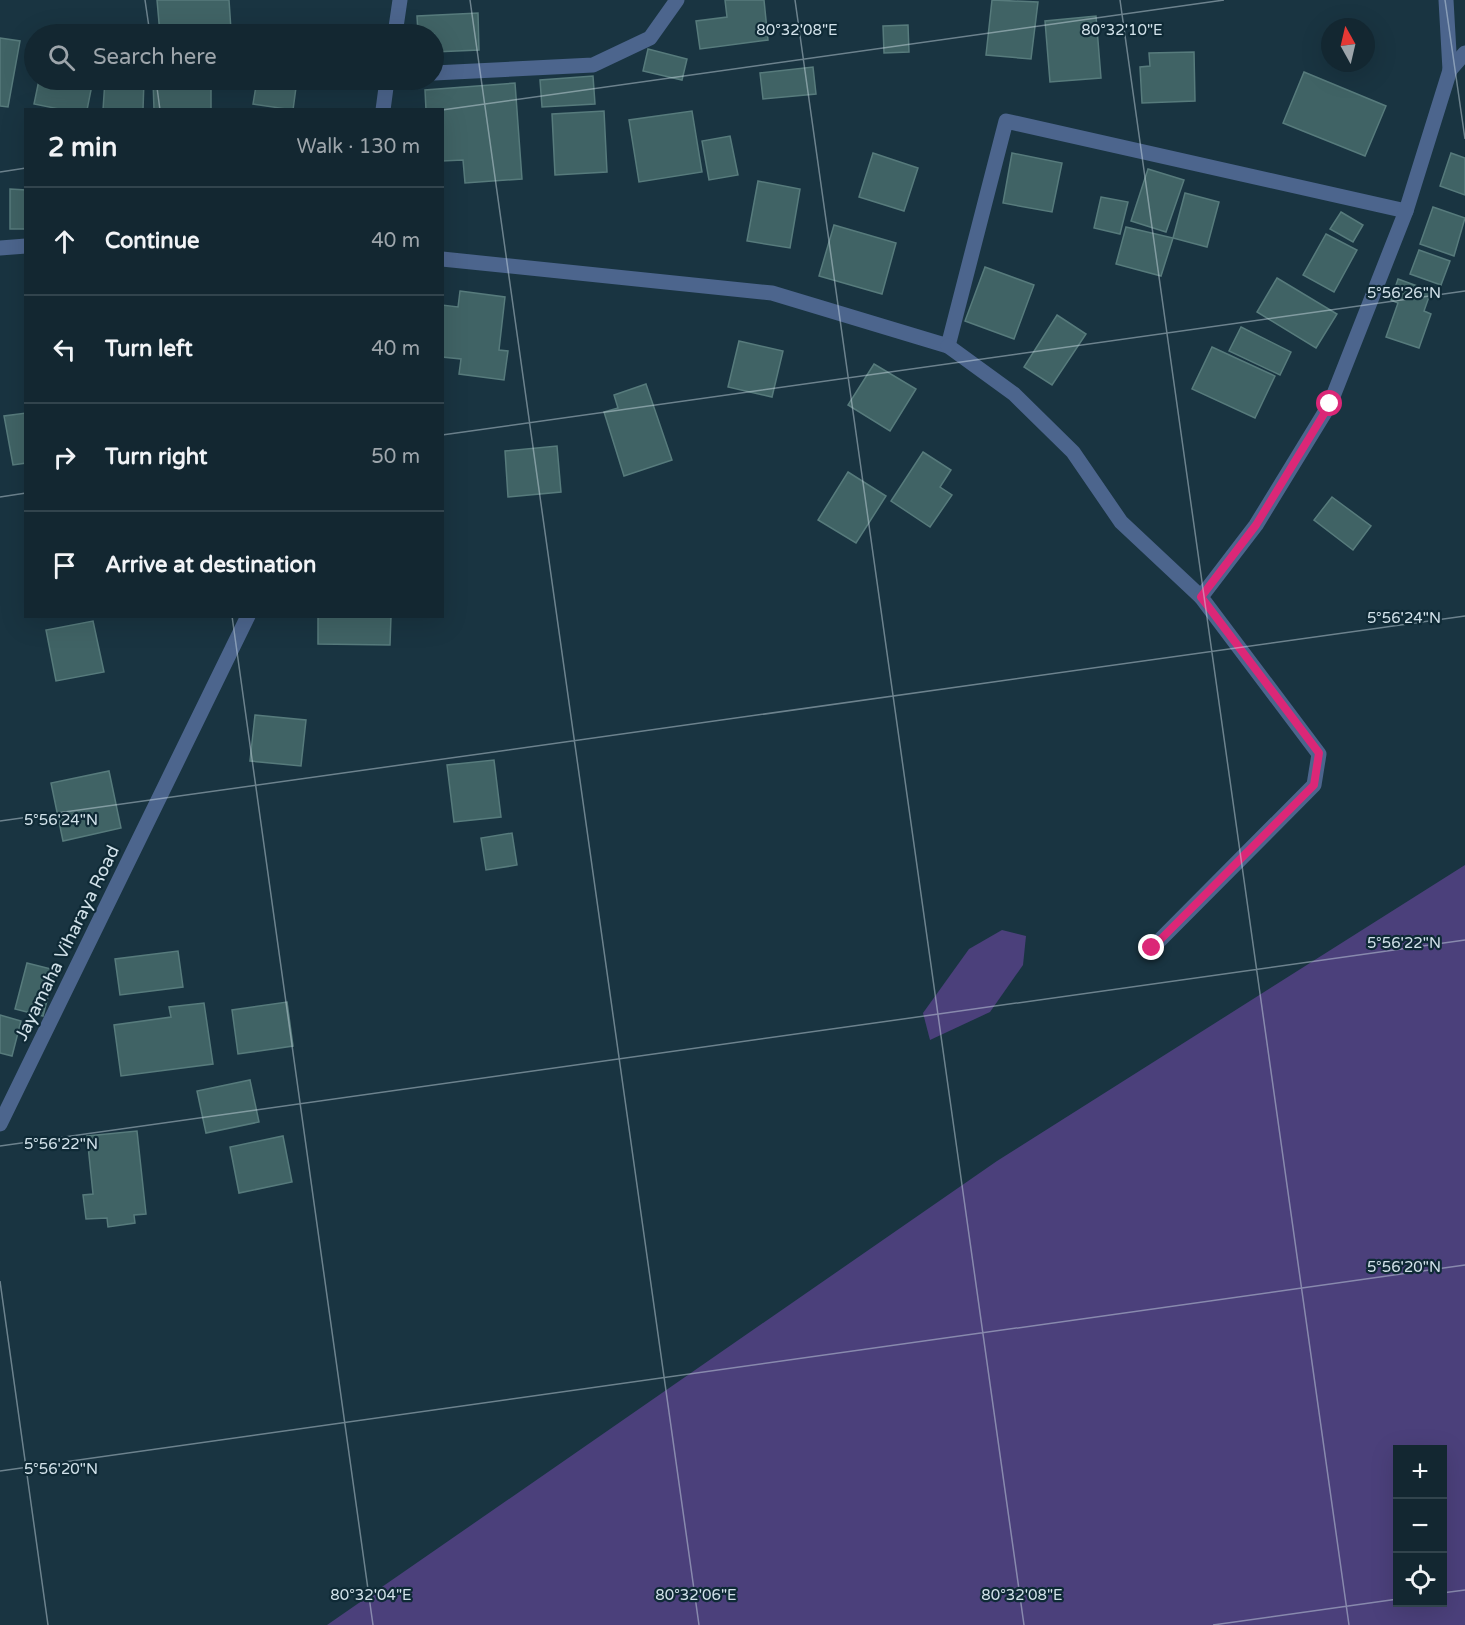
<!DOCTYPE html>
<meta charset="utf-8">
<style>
:root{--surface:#132731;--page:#20333d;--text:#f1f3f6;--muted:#9da5ab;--line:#32444d}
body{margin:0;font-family:"Varela Round",sans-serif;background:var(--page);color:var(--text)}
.controls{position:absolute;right:18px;bottom:18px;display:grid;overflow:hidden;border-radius:0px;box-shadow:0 6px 24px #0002}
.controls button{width:54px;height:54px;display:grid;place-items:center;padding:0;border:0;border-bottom:2px solid var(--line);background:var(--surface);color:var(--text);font:30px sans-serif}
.compass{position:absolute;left:1321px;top:18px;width:54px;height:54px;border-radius:50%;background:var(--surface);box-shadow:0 6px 24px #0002;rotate:352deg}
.stop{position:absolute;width:18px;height:18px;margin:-14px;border:4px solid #db2777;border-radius:50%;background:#fff}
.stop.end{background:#db2777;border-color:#fff;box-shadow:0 2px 6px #0008}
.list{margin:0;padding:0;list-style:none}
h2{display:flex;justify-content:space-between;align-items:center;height:78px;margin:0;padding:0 24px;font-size:26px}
h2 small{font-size:20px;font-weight:400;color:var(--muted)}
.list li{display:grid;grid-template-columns:39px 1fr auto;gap:18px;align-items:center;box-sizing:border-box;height:108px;padding:0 24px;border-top:2px solid var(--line)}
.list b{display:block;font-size:22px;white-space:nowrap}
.list em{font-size:20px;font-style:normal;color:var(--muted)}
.icon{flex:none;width:33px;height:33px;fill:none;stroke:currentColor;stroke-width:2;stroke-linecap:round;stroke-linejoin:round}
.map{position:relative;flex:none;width:1465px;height:1625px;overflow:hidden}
.search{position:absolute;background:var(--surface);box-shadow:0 6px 24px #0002;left:24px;top:24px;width:420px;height:66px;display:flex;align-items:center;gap:15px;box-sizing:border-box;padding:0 21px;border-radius:33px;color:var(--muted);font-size:22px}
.panel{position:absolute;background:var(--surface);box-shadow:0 6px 24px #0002;left:24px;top:108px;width:420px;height:510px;border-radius:0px}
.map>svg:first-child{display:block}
.water{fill:#4b407b;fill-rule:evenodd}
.building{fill:#406365;stroke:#577b7c;stroke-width:1.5}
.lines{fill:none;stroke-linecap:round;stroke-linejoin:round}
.minor{stroke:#4c658d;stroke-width:15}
.route{stroke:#db2777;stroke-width:8}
.ticks{fill:none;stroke:#d2e2ea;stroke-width:1.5;stroke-opacity:0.45}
.labels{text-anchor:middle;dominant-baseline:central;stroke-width:4.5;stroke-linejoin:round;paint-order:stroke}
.street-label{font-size:18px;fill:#d2e2ea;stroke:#0f2a36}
.ticks-label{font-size:15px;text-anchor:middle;fill:#d2e2ea;stroke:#0f2a36;stroke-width:4.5;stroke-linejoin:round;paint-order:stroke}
</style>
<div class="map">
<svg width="1465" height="1625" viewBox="0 0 1465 1625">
<rect width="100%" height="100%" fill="#193441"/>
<!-- water -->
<g class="water">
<path d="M1465,865v760h-1138l670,-464zM1398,1450h44v152h-44z"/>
<path d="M1002,930l24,6 -3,29 -33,47 -60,28 -7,-27 46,-64z"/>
</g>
<!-- building -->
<g class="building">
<path d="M157,0h72l2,30 -71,4z"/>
<path d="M725,0h39l4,40 -68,9 -4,-28 31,-4z"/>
<path d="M992,0l46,2 -7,57 -45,-4z"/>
<path d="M478,13l1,37 -45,2v-18h-16l-1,-18z"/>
<path d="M1096,16l5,62 -51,4 -5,-61z"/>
<path d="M908,25l1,27 -25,1 -1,-27z"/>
<path d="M0,38l20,3 -12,66 -8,-1z"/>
<path d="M648,49l39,10 -5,21 -39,-9z"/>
<path d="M1194,52l1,49 -53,2 -2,-36 10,-1 -1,-13z"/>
<path d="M813,67l3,27 -53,5 -3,-26z"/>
<path d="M1304,72l82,34 -21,50 -82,-33z"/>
<path d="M593,76l2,28 -53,3 -2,-27z"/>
<path d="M39,80h54l-6,30h-23l-30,-6z"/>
<path d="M105,80h39l-1,30h-40z"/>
<path d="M153,80h58v30h-57z"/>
<path d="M257,80h40l-4,30 -40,-6z"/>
<path d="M515,83l7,96 -57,4 -2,-23 -21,1v-51h-16l-1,-20z"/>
<path d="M604,111l3,61 -52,3 -3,-61z"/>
<path d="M692,111l10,61 -63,10 -10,-62z"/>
<path d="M730,136l8,39 -29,5 -7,-39z"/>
<path d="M873,153l45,15 -14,43 -45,-14z"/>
<path d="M1012,153l50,10 -10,49 -49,-9z"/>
<path d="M1451,153l14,5v37l-25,-9z"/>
<path d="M1148,169l36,11 -18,52 -35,-11z"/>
<path d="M758,181l42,8 -10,59 -43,-7z"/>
<path d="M10,189l16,1v39h-16z"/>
<path d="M1185,193l34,9 -12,45 -34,-9z"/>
<path d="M1101,197l27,5 -8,32 -26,-6z"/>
<path d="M1433,207l32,11 -11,38 -34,-12z"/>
<path d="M1341,212l22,13 -10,17 -23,-13z"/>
<path d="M834,225l62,18 -14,51 -63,-18z"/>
<path d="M1126,227l47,11 -12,38 -45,-12z"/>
<path d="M1326,234l31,16 -23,42 -31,-17z"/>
<path d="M1419,250l31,11 -9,24 -31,-11z"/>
<path d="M985,267l49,18 -20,54 -49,-18z"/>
<path d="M1277,278l60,36 -21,34 -59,-36z"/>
<path d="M1398,279l33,12 -7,20 7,3 -12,34 -33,-11 12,-34 -7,-3z"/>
<path d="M460,291l45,6 -6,53 9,1 -4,29 -45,-6 2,-15 -19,-2v-52l16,2z"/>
<path d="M1057,315l29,19 -34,51 -28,-18z"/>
<path d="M1241,327l50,25 -11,23 -51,-24z"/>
<path d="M739,341l44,10 -11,46 -44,-10z"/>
<path d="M1212,347l63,29 -20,42 -63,-29z"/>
<path d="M874,364l42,25 -26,42 -42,-26z"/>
<path d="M646,384l26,76 -48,16 -20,-64 14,-4 -4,-13z"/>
<path d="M26,413v50l-13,2 -9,-49z"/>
<path d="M557,446l4,46 -53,5 -3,-46z"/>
<path d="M923,452l28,18 -11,17 12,8 -22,32 -39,-26z"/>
<path d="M848,472l38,24 -30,47 -38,-23z"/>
<path d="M1332,497l39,29 -18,24 -39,-30z"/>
<path d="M318,616h73l-1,29 -72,-1z"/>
<path d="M93,621l11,51 -48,9 -10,-51z"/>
<path d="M255,715l51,5 -5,46 -51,-5z"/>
<path d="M494,760l7,57 -47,5 -7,-57z"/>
<path d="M109,771l12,57 -58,13 -12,-58z"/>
<path d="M512,833l5,32 -31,5 -5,-32z"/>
<path d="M178,951l5,36 -63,8 -5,-36z"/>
<path d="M27,963l28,7 -12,46 -28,-7z"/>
<path d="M287,1002l6,44 -55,8 -6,-44z"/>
<path d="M204,1003l9,61 -92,12 -7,-51 57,-8 -2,-10z"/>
<path d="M0,1015l21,6 -9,35 -12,-3z"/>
<path d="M250,1080l9,42 -53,11 -9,-42z"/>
<path d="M137,1131l9,83 -12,1 1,8 -27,4 -1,-9 -21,1 -3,-24 10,-1 -6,-58z"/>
<path d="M283,1136l9,46 -53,11 -9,-46z"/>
</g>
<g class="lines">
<!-- minor -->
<g class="minor">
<path d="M1446,0l4,70"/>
<path d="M395,34l5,-34"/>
<path d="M434,73l159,-8 57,-27 27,-38"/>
<path d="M383,110l4,-30"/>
<path d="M0,248l26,-2"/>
<path d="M442,259l330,34 176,53 58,-225 400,90"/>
<path d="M948,346l66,48 59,58 48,70 80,75"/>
<path d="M1152,948l162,-163 5,-31 -118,-157 55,-72 74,-121 76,-193 44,-141 15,-17"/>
<path d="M0,1124l248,-508"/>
</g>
</g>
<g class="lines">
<!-- route -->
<path class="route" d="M1152,948l162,-163 5,-32 -118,-156 55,-72 74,-121"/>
</g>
<!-- ticks -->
<path class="ticks" d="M145,0l5,34M470,0l229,1625M795,0l229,1625M1120,0l229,1625M1445,0l20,139M156,80l4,30M442,110l782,-110M0,172l26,-4M442,435l1023,-144M0,497l26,-4M232,616l141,1009M0,821l1465,-205M0,1146l1465,-206M0,1281l48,344M0,1471l1465,-206M1442,1593l23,-3M1213,1625l185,-26"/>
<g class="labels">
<!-- street labels -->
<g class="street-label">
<text transform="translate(67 943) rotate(-64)">Jayamaha Viharaya Road</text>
</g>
</g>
<g class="ticks-label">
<text x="797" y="35">80°32'08"E</text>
<text x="1122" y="35">80°32'10"E</text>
<text x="1404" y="298">5°56'26"N</text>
<text x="1404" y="623">5°56'24"N</text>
<text x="61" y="825">5°56'24"N</text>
<text x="1404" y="948">5°56'22"N</text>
<text x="61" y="1149">5°56'22"N</text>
<text x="1404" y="1272">5°56'20"N</text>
<text x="61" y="1474">5°56'20"N</text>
<text x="371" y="1600">80°32'04"E</text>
<text x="696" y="1600">80°32'06"E</text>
<text x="1022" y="1600">80°32'08"E</text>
</g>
</svg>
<div class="controls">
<button>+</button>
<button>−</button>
<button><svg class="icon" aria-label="locate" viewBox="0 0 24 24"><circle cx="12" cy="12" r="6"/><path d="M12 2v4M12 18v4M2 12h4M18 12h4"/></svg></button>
</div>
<svg class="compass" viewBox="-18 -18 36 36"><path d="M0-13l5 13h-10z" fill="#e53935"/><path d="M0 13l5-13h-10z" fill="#9da5ab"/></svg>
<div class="stop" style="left:1330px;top:404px"></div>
<div class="stop end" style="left:1152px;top:948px"></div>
<div class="search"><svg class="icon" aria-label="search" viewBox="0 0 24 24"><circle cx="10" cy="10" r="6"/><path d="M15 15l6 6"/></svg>Search here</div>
<section class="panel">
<h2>2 min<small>Walk · 130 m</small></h2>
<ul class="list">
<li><svg class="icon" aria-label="ahead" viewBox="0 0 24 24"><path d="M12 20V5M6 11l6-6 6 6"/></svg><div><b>Continue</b></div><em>40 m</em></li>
<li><svg class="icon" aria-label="left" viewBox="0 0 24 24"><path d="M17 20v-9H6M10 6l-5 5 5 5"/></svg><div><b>Turn left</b></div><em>40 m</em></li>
<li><svg class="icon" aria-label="right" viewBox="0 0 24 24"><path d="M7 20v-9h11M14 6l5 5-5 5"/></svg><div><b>Turn right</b></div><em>50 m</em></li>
<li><svg class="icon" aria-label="arrive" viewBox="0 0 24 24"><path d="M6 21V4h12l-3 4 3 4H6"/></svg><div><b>Arrive at destination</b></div></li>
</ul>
</section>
</div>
